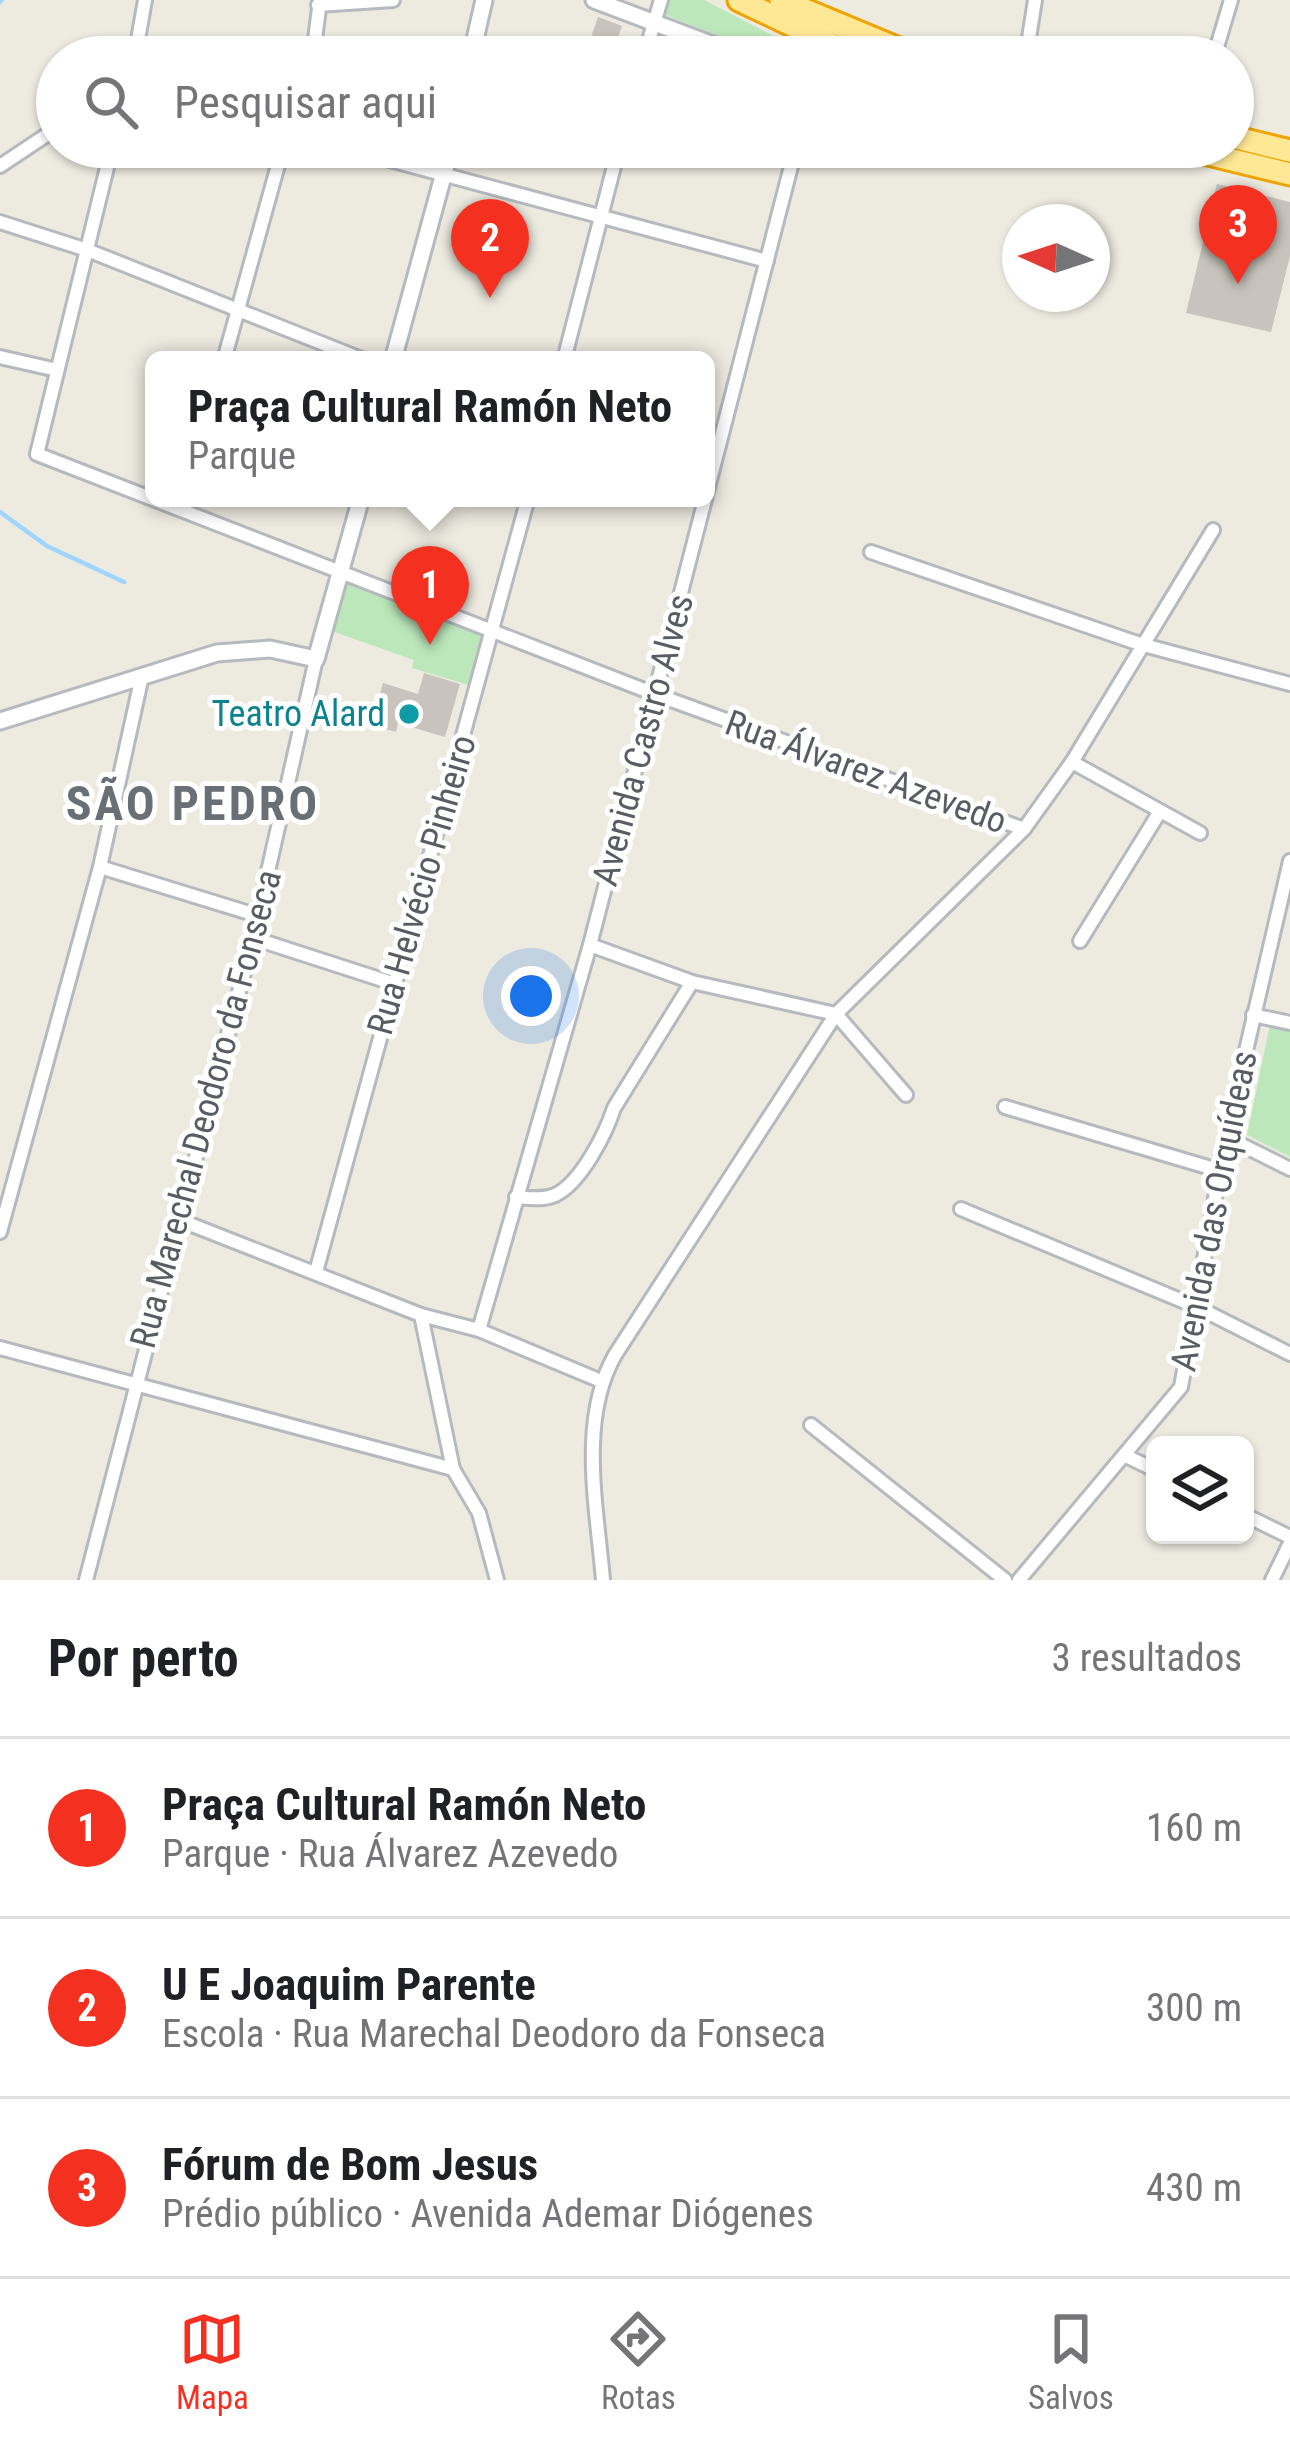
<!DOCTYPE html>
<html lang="pt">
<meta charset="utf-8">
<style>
:root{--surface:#fff;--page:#f2f2f2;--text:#202124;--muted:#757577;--line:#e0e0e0;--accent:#f43020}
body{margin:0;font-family:"Roboto Condensed",sans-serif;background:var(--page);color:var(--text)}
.controls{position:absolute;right:36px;bottom:36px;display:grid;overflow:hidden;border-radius:18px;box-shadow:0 3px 9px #0004}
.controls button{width:108px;height:108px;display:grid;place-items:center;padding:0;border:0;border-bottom:3px solid var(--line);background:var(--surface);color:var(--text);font:60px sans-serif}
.compass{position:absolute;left:1002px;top:204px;width:108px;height:108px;border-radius:50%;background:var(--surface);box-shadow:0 3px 9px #0004;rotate:273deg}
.you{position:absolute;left:531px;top:996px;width:42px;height:42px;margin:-30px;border:9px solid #fff;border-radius:50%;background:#1a73e8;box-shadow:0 0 0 18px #1a73e833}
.badge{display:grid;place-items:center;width:78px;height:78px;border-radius:50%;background:var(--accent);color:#fff;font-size:39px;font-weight:700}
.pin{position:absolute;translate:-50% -99px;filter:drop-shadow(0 3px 6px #0008)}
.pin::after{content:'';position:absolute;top:63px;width:42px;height:36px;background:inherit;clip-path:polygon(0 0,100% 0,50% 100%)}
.popup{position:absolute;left:145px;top:351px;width:570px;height:156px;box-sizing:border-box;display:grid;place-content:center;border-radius:18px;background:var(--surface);filter:drop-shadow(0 3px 9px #0005);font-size:39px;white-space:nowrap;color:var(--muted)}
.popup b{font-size:45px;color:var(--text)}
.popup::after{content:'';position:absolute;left:50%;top:100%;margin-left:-24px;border:24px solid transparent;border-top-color:var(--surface)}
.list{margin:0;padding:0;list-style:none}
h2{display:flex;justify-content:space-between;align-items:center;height:156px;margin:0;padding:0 48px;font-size:51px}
h2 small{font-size:39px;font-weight:400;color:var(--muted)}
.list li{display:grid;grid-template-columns:78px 1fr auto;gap:36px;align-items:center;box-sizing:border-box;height:180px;padding:0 48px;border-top:3px solid var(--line)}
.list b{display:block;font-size:45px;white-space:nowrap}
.list p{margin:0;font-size:39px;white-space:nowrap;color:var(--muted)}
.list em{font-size:39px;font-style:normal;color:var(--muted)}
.icon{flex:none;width:66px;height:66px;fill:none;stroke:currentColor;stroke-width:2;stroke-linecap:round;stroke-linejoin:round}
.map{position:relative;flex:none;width:1290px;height:1580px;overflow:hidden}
.search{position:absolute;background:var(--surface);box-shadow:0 3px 9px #0004;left:36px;right:36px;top:36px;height:132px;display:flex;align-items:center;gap:30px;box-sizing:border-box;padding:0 42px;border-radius:66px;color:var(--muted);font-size:45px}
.sheet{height:696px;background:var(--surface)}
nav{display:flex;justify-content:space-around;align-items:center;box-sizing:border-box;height:168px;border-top:3px solid var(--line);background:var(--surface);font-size:33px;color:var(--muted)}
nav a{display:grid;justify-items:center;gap:6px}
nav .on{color:var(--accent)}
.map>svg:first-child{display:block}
.green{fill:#bbe7bb}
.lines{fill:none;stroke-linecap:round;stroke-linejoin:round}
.stream{stroke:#9fd5ff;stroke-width:4.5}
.building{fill:#c8c4bd}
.minor-casing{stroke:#b6b9be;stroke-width:18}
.tertiary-casing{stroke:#b6b9be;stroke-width:21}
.trunk-casing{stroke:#eea300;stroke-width:27}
.minor{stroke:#fff;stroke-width:12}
.tertiary{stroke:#fff;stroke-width:15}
.trunk{stroke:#ffe895;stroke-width:21}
.culture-dot{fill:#0f9aa8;stroke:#fff;stroke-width:4.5}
.labels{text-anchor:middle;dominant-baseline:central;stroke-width:10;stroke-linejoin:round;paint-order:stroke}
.culture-label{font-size:36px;fill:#0d838f;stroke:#fff;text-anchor:end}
.street-label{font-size:36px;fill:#595d63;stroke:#fff}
.district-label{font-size:48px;font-weight:bold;letter-spacing:3px;fill:#6a6f75;stroke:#fff}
</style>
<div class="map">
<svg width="1290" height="1580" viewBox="0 0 1290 1580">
<rect width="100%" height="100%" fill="#edeae0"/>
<!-- green -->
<g class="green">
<path d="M670,0h34l110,57h-42l-107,-42z"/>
<path d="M344,575l150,52 -15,61 -67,-20 2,-8 -88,-31z"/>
<path d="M1270,1025l20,4v128l-43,-22z"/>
</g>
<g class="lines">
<!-- stream -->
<g class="stream">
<path d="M0,2l2,-2"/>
<path d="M0,512l47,34 77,36"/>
</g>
</g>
<!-- building -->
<g class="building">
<path d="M598,17l24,9 -11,31h-27z"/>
<path d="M1217,184l73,18v54l-19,76 -85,-19z"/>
<path d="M424,673l36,11 -15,53 -47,-14 -2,9 -25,-7 12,-42 35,11z"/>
</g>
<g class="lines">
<defs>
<g id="minor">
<path d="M318,5l75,-5"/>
<path d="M315,50l90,7"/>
<path d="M313,56l7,-56"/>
<path d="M135,57l10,-57"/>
<path d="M644,57l17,-57"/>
<path d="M1026,57l9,-57"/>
<path d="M1214,57l17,-57"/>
<path d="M112,147l-75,307 615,239 372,136"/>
<path d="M341,147l426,114"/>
<path d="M0,166l57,-38"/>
<path d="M0,222l87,28 277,110"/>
<path d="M0,357l57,13"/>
<path d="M224,360l59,-213"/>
<path d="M564,360l55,-213"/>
<path d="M871,552l269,92 150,40"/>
<path d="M1072,762l128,71"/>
<path d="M100,867l159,49"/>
<path d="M253,938l139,45"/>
<path d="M1080,941l79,-128"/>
<path d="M590,945l102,37 144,32 70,81"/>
<path d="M1253,1015l37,8"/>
<path d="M1005,1107l216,64"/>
<path d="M1226,1137l64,32"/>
<path d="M516,1197c13,1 28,3 39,-2 26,-12 51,-62 59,-87l78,-126"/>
<path d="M961,1209l236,98 93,47"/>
<path d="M182,1221l239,94 58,15 122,51"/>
<path d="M0,1232l100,-365 42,-191"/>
<path d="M316,1272l212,-774"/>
<path d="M421,1315l32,154 26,44 18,67"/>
<path d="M479,1330l111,-385 206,-798"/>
<path d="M0,1348l453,121"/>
<path d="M811,1425l194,155"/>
<path d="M1126,1456l29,14"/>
<path d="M1245,1515l45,22"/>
<path d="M86,1580l167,-642 63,-279"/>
<path d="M603,1580c-6,-72 -25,-160 12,-225l221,-341 188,-185 48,-67 141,-232"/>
<path d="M1019,1580l162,-193 45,-250 64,-276"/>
<path d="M1272,1580l18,-37"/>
</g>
<g id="tertiary">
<path d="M594,0l151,57"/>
<path d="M471,57l13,-57"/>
<path d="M393,360l58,-213"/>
<path d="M0,721l217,-68 53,-4 46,10 45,-161"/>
</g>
<g id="trunk">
<path d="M739,0l120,57"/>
<path d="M781,0l137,57"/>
<path d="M1233,137l57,14"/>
<path d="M1179,147l111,27"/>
</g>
</defs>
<!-- minor casing -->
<use href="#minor" class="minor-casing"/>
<!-- tertiary casing -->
<use href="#tertiary" class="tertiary-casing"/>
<!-- trunk casing -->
<use href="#trunk" class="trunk-casing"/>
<!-- minor -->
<use href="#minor" class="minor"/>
<!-- tertiary -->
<use href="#tertiary" class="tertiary"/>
<!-- trunk -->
<use href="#trunk" class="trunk"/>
</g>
<!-- markers -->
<circle class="culture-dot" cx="409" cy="714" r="12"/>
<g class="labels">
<!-- culture labels -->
<g class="culture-label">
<text x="385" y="714">Teatro Alard</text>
</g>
<!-- street labels -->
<g class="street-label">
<text transform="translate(643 740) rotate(-75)">Avenida Castro Alves</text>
<text transform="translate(866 772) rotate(20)">Rua Álvarez Azevedo</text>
<text transform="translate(422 885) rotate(-74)">Rua Helvécio Pinheiro</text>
<text transform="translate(206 1109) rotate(-75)">Rua Marechal Deodoro da Fonseca</text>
<text transform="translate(1214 1211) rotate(-79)">Avenida das Orquídeas</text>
</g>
<!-- district labels -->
<g class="district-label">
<text x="193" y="803">SÃO PEDRO</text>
</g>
</g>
</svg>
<div class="controls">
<button><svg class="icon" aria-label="layers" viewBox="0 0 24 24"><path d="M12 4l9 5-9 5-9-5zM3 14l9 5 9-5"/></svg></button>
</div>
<svg class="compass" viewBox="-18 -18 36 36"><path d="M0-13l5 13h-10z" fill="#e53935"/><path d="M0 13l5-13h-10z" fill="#757577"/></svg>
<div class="you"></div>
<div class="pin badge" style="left:430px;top:645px">1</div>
<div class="popup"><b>Praça Cultural Ramón Neto</b>Parque</div>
<div class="pin badge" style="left:490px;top:298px">2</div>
<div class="pin badge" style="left:1238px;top:284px">3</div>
<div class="search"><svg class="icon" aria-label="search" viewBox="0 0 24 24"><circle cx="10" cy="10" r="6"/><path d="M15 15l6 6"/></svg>Pesquisar aqui</div>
</div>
<section class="sheet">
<h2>Por perto<small>3 resultados</small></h2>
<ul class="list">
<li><span class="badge">1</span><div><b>Praça Cultural Ramón Neto</b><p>Parque · Rua Álvarez Azevedo</p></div><em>160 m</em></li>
<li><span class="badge">2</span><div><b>U E Joaquim Parente</b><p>Escola · Rua Marechal Deodoro da Fonseca</p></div><em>300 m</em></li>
<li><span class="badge">3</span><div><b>Fórum de Bom Jesus</b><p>Prédio público · Avenida Ademar Diógenes</p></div><em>430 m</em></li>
</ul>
</section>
<nav>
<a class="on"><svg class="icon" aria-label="map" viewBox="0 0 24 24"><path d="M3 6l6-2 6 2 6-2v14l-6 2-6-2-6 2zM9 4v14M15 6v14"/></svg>Mapa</a>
<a><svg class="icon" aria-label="directions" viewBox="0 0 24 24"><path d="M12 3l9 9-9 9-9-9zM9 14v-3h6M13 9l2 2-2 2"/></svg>Rotas</a>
<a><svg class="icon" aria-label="saved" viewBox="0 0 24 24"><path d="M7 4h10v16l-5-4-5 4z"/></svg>Salvos</a>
</nav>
